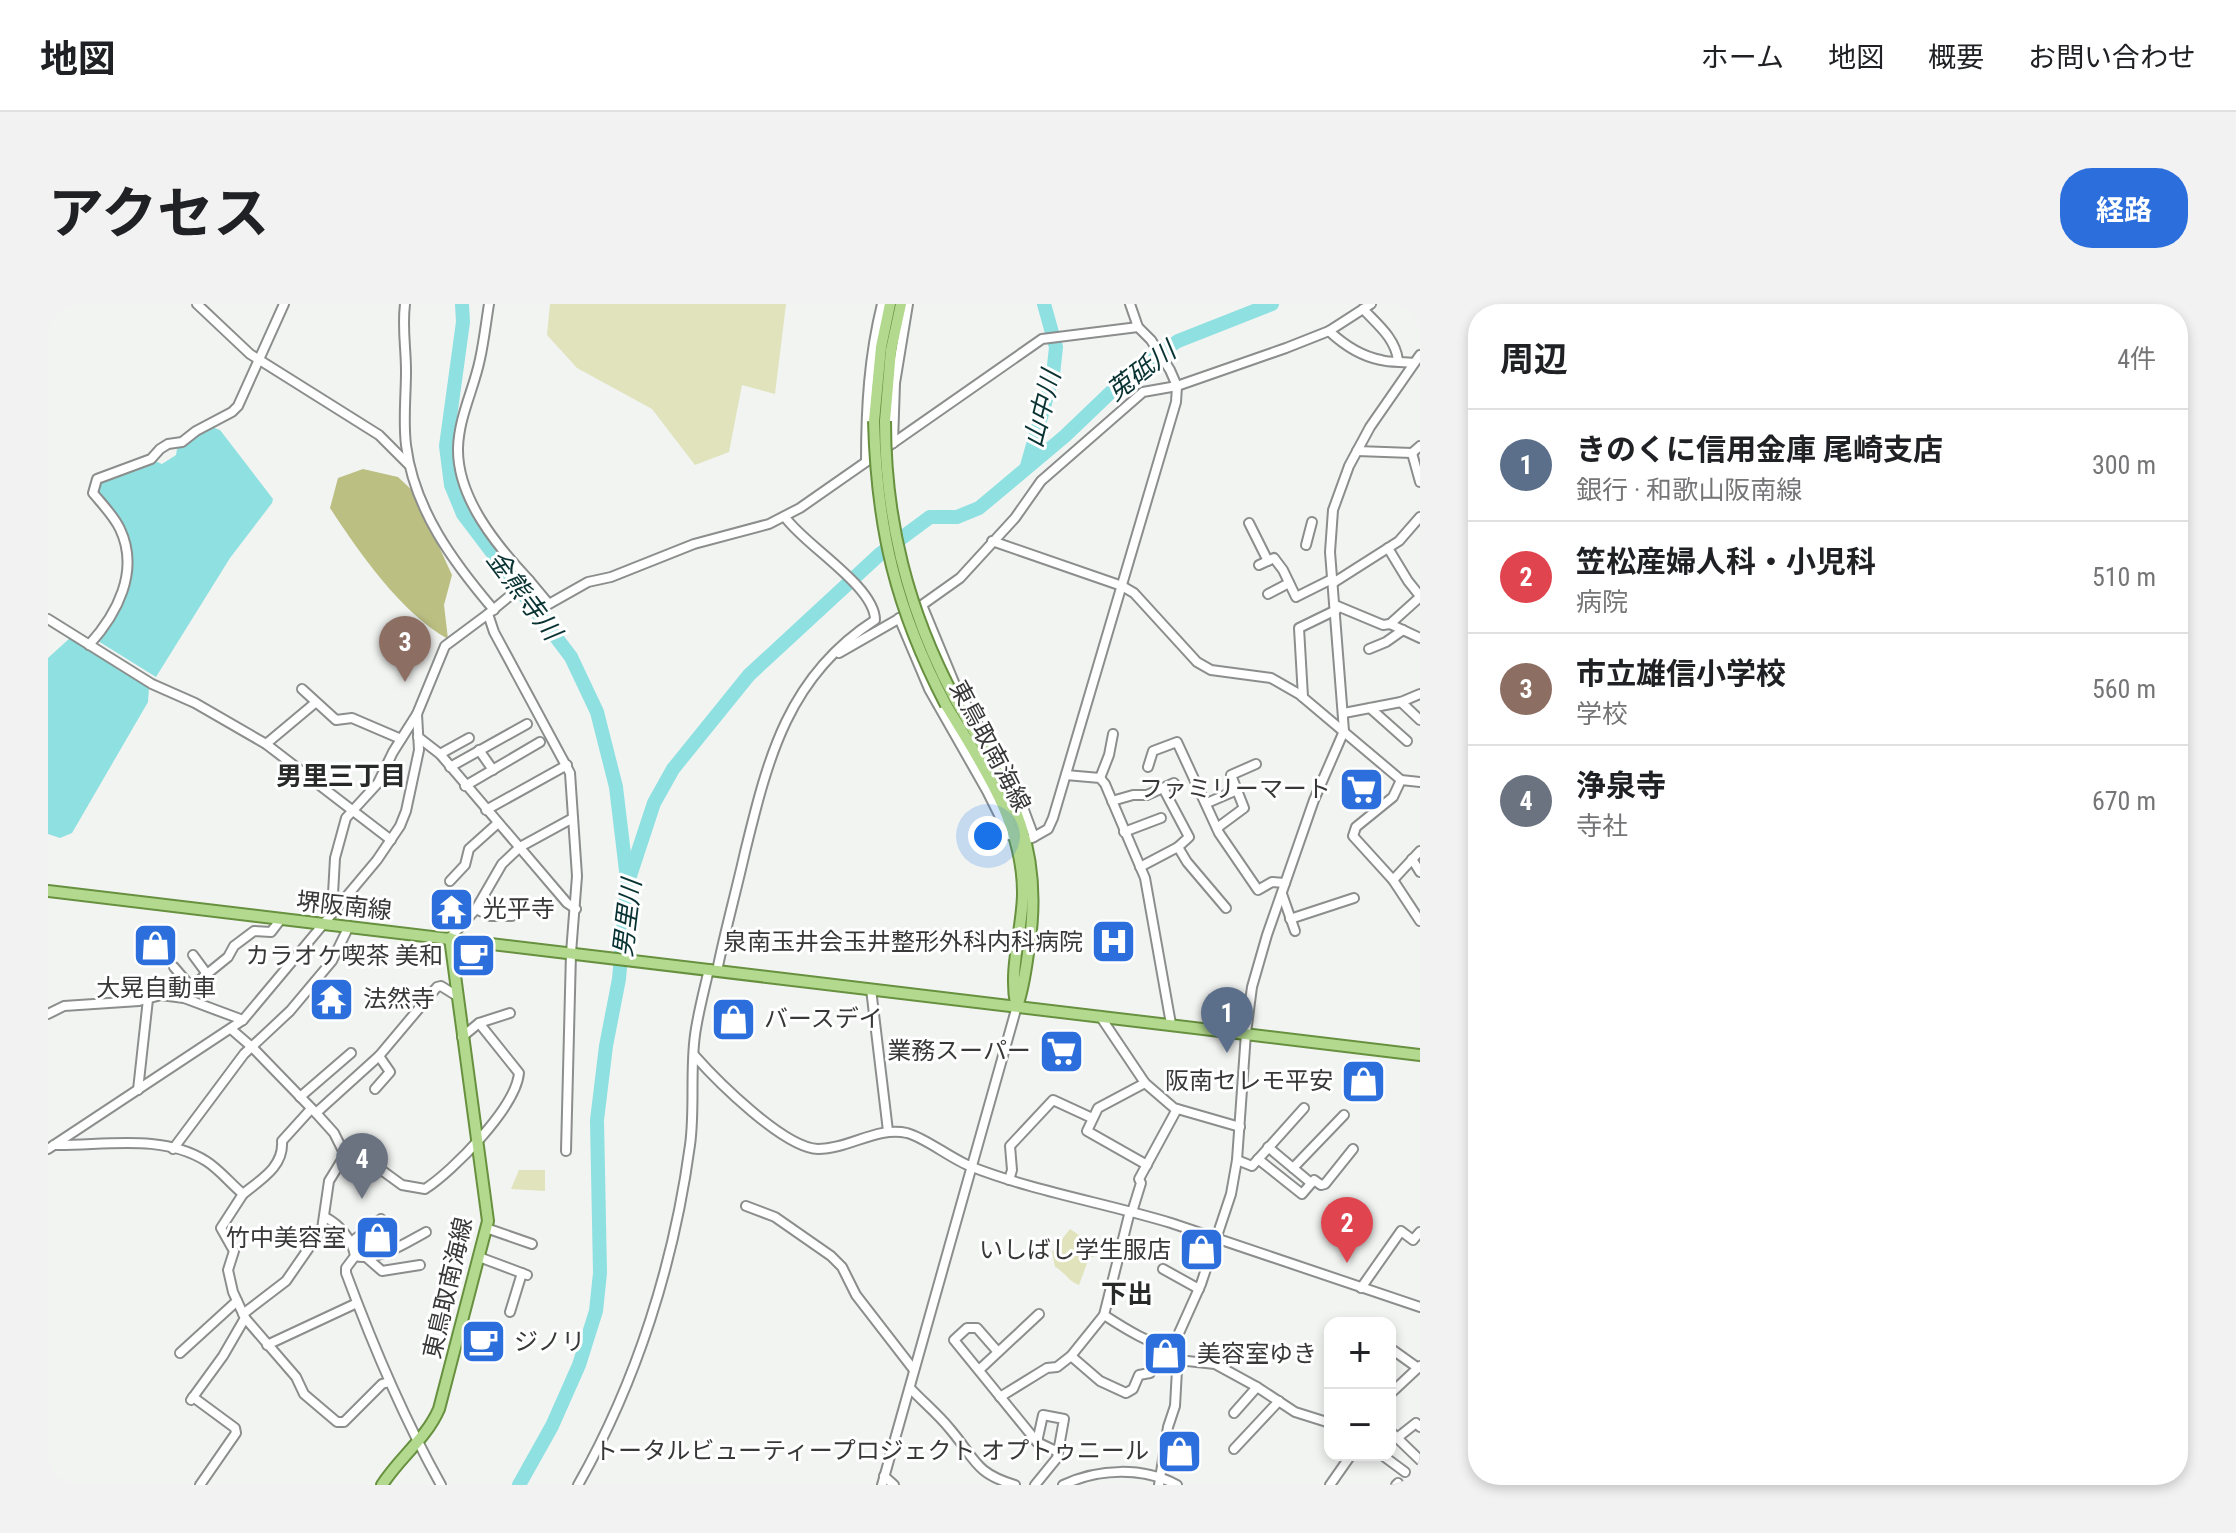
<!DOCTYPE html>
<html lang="ja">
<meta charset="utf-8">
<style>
:root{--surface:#fff;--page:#f2f2f2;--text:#202124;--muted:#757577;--line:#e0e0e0;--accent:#2c6fdc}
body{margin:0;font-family:"Roboto Condensed","Noto Sans JP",sans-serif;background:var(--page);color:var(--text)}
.controls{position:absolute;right:24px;bottom:24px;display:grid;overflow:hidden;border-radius:16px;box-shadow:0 4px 12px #0003}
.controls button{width:72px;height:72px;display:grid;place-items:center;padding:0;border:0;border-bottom:2px solid var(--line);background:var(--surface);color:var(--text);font:40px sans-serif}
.you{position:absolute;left:940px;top:532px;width:28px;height:28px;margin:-20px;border:6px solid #fff;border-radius:50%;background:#1a73e8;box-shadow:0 0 0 12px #1a73e833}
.badge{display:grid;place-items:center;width:52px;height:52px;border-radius:50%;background:var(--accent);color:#fff;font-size:26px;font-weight:700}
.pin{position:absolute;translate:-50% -66px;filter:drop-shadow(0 2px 4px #0008)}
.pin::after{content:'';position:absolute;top:42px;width:28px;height:24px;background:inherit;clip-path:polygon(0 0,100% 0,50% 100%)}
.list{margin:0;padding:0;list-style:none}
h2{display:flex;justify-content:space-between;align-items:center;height:104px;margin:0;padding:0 32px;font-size:34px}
h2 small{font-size:26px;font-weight:400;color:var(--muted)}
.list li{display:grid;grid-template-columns:52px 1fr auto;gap:24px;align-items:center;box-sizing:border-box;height:112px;padding:0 32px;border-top:2px solid var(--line)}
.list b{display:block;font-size:30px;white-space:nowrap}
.list p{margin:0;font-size:26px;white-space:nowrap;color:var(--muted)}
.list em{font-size:26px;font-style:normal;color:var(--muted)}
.map{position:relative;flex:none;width:1372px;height:1181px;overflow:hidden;border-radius:32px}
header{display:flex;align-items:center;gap:48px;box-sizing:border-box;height:112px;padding:0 40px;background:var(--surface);border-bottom:2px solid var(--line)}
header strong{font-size:38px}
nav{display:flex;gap:44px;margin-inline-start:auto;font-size:28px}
.intro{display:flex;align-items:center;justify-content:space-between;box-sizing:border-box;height:192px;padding:0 48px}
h1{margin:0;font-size:56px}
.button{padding:20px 36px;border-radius:32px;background:var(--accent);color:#fff;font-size:28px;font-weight:700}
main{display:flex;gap:48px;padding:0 48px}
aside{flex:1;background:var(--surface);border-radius:32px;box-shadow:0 4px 12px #0003}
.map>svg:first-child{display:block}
.green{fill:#e0e3bc}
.forest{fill:#bbbf82}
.water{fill:#8ee0e1}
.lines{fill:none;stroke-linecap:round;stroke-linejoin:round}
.river{stroke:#8ee0e1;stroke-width:14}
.minor-casing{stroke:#8b8e8c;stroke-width:12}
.major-casing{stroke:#67903f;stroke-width:14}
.minor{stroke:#fff;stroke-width:8}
.major{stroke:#b3d98e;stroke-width:10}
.major-bridge-casing{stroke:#67903f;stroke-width:14;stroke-linecap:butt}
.major-bridge{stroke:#b3d98e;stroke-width:10}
.labels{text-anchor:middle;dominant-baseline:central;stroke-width:6;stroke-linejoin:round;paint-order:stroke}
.street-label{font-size:24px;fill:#373837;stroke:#fff}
.poi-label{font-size:24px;fill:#373837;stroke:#fff;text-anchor:end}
.water-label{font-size:26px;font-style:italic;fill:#093333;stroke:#fff}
.neighbourhood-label{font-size:26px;font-weight:bold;fill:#282a29;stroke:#fff}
</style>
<header>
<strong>地図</strong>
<nav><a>ホーム</a><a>地図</a><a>概要</a><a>お問い合わせ</a></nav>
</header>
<div class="intro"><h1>アクセス</h1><a class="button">経路</a></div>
<main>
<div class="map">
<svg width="1372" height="1181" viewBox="0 0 1372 1181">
<rect width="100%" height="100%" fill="#f2f4f2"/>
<!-- green -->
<g class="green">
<path d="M502,0h236l-11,90 -33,-9 -13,67 -34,13 -43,-56 -75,-41 -30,-33z"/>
<path d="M471,866h26v21l-34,-2z"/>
<path d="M1022,925l31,21 -3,5 -9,3 -10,27c-11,-4 -14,-13 -24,-18l-3,-15z"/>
</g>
<!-- forest -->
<path class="forest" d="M315,165l35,8 16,15 38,83 -8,30 4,34c-47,-26 -89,-87 -118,-131l8,-30z"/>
<!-- water -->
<g class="water">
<path d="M164,123l8,3 53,69 -1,4 -42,55 -74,119 -58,-36c23,-30 36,-49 32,-88 -2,-11 -2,-21 -9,-31 -6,-10 -16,-20 -24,-30l4,-9 54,-22 7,3 14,-9 1,-6z"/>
<path d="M22,334l79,49 -1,15 -76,131 -12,5 -12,-4v-176z"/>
</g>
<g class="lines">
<!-- river -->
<g class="river">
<path d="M414,0l1,18 -17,124 5,39 12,29 108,143 26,55 19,75 11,92"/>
<path d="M979,162l26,-91 3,-28 -12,-43"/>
<path d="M471,1181l33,-59 27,-61 17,-54 4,-38 -3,-153 9,-74 13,-67 8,-94 27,-82 19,-34 76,-94 131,-121 50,-37h27l22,-9 86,-72 70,-67 43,-28 94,-37"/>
</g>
<defs>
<g id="minor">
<path d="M149,0l53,50 129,81 29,29"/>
<path d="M357,0c-3,24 1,43 1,67 0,25 -3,49 0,74 8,64 47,117 88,165"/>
<path d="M441,0c-3,18 -5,37 -9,55 -6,30 -21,57 -22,89 -1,50 39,98 71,132"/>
<path d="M1315,5c15,16 32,29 35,51"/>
<path d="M1281,27c15,14 31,25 52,29 10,3 22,1 33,3"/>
<path d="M845,139l2,-60 13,-79"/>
<path d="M1309,147l55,2 8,-7"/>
<path d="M1364,149l8,29"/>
<path d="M818,157c0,-54 3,-105 16,-157"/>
<path d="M1201,219l19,38"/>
<path d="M944,237l130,45 12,7 63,69 14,8 60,8 28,16 102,86 19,2"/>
<path d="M1258,241l6,-23"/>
<path d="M1340,244l20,33 12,15"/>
<path d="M1211,261l15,-7 9,12 13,27 36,-18"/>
<path d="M1285,279l66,-42 21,-24"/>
<path d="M1220,290l21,-11"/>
<path d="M1287,301l48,20 7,-1 30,14"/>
<path d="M440,310l6,18 76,141 7,103 -6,77 -5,198"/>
<path d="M851,314l30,71 58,102 22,44"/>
<path d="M0,315l104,65 43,19 71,41 125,96"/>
<path d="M1342,320l30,-27"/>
<path d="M41,341c28,-31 51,-74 31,-116 -6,-13 -18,-25 -27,-36l4,-14 54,-20 9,-10 8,-5 14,-2 14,-11 36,-19 6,-6 46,-102"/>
<path d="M1321,345l17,-7 17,-12"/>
<path d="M791,349l82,-47"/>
<path d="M254,385l34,31 16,-2 49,21"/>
<path d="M1255,393l-4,-69 37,-18"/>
<path d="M1353,398l19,18"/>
<path d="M1322,404l37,33"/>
<path d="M1296,409l57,-11 19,-8"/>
<path d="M370,433l22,17 127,149 9,6"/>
<path d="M218,440l49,-41"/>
<path d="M431,446l14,20"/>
<path d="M392,450l29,-16"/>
<path d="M402,463l77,-43"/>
<path d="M1100,463l5,-16 24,-9 42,91 39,57 14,-8 13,1"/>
<path d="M1018,471l34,3 5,6 40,94 26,146"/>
<path d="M1052,474l9,-23 4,-21"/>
<path d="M1353,476l-8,17 -37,30 -3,9 40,44 27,41"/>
<path d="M417,482l75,-44"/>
<path d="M1064,497l21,-6h14l27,-12"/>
<path d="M1159,499l30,-13"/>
<path d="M438,506l81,-45"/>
<path d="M1169,524l27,-20 -13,-33 25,-11"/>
<path d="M1076,528l37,-14"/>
<path d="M986,533l-16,-43 -62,-107 -34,-82 38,-27 55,-60 26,-37 102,-89 34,-6 109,-38 43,-17 42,-27"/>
<path d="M984,534l16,-9 5,-11 123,-416 1,-16 -7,-16 -19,-30 -13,-13 -8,-23"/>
<path d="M1130,543l9,15 39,46"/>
<path d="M1364,555l8,13"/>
<path d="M1092,563l38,-20 11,-10 -26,-49"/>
<path d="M1345,576l27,-29"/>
<path d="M402,577l15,-16 4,-16 29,-26"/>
<path d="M1234,590l13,37"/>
<path d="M428,605l14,7h22"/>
<path d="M284,608l3,-54 11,-40 32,-35 15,-31 24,-38"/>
<path d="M1242,615l64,-21"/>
<path d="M402,634l26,-29 26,-45 18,-17 53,-29"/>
<path d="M145,651l14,19"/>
<path d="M126,663l17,20"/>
<path d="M669,667c8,-40 19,-79 28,-119 23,-94 43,-176 130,-232 0,-34 -72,-76 -90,-103"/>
<path d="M823,685l17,142"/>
<path d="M136,694l7,-11 37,-30 6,-11 20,-15 17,1 10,-13"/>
<path d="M0,710l16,-8 75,-5 22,-6 23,3 59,22"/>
<path d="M1052,712l45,67 29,25 66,19"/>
<path d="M183,725l22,19 63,65 18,20 11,22"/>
<path d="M414,733l17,-14 31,-10"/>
<path d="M646,751c23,26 90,93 124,94 31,0 59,-23 89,-16 19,5 44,26 65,34 65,25 133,36 199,56l249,84"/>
<path d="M1097,779l-47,25 -11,23 60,34"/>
<path d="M327,785l15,-17 -11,-16 58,-69 4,-1 16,10"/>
<path d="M90,786l10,-91"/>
<path d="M252,793l51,-44"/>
<path d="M268,809l63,-57"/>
<path d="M6,841c48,1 108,-12 152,16 13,8 25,23 37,33l-22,34 13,23 -6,19 5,22 12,26 51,59 8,17 33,28h7l38,-38 7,-2"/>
<path d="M1220,843l43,36"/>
<path d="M0,845l195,-129 134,-160 23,-34 6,-15 13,-61 -2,-36 28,-68 43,-32 41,-34 20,24 39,-22 23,-5 83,-33 75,-20 31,-16 242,-169 96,-12"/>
<path d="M125,845l71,-95 46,-43 42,-50 17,-35"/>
<path d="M1210,855l44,35 12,-14 7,5 4,-1 28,-35"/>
<path d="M1189,856l15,6 52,-58"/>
<path d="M1245,864l51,-53"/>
<path d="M961,876l3,-10 -2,-24 43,-46 39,18"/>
<path d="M195,890c17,-14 41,-27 39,-53l29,-32"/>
<path d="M698,902l29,11 56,39 11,11 14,28 58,75"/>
<path d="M1084,908l9,-29 -2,-4 38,-70"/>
<path d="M277,913c15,8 27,22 30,39l-9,12v5c27,73 57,144 95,212"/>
<path d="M438,924l46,16"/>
<path d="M302,939l31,-24"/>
<path d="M307,952c23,6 52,-14 71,-24"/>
<path d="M318,953l16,14 38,-6"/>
<path d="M431,953l48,18"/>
<path d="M1115,965l36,20"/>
<path d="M1313,984l40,-57 12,9 7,-8"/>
<path d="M462,1008l12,-39"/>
<path d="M195,1010l43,-33 36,-52 7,-48 16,-26 13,-2 44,32 23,4c28,-18 91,-82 94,-116l-40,-50"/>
<path d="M1056,1011c23,15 46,29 73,36"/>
<path d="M219,1041l90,-42"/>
<path d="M1342,1044l28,20"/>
<path d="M950,1048l-21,-24h-10l-13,12 83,102"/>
<path d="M132,1049l57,-52"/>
<path d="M1023,1052l29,25 26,12 7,-4 6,-14 11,-2"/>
<path d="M1130,1056l37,4 42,23 38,25 35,11"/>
<path d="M931,1066l60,-56"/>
<path d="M862,1084c13,14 28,26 40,41 25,29 24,44 65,56"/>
<path d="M1342,1090l30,-28"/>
<path d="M145,1093l42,31 1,5 -36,52"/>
<path d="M952,1093l47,-29 10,-1 14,-11 33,-41 26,-104"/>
<path d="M143,1096l32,-44 22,-38"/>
<path d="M1186,1109l23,-26"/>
<path d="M1342,1127l30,29"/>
<path d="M1349,1134l19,-15 4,4"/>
<path d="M1186,1145l45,-48"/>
<path d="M1334,1151l23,17"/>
<path d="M836,1172l10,9"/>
<path d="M530,1181c59,-104 96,-222 112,-340 5,-36 0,-74 5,-110 3,-22 9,-44 14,-66"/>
<path d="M834,1181l135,-479"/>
<path d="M987,1181l22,-27 7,-39 -21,-4 -6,27 21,10"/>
<path d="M1015,1181c36,-17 80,-18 114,0"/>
<path d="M1111,1181l9,-58 7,-21 4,-73 22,-49 30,-90 6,-34 9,-127 6,-46 15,-52 47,-135 30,-69 -14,-179 3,-42 16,-44 21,-39 50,-72"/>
<path d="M1282,1181l21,-30"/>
<path d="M1348,1181l2,-2"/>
</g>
<g id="major">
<path d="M0,8l3,-8"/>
<path d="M826,117l7,-74 9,-43"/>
<path d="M837,117l6,-71 10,-46"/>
<path d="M907,395c52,88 90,141 74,247 -3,21 -5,41 -12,60"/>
<path d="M898,401c35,58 78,119 77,190 -1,36 -14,74 -7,109"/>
<path d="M0,587l1372,164"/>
<path d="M334,1181c17,-27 44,-46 57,-76l49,-188 -38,-283"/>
</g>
</defs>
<!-- minor casing -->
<use href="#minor" class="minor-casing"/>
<!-- major casing -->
<use href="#major" class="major-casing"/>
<!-- minor -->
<use href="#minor" class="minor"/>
<!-- major -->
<use href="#major" class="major"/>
<defs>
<g id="major-bridge">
<path d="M826,117c3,109 22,188 72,284"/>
<path d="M837,117c0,100 23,190 70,278"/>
</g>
</defs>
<!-- major-bridge casing -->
<use href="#major-bridge" class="major-bridge-casing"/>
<!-- major-bridge -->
<use href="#major-bridge" class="major-bridge"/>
</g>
<!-- icons -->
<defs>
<symbol id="supermarket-square" viewBox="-11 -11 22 22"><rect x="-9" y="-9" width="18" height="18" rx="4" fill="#2c6fdc" stroke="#fff"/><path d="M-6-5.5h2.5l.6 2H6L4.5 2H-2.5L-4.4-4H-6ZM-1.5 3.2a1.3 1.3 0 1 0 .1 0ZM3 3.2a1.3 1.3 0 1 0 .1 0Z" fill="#fff"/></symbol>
<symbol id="temple-square" viewBox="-11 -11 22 22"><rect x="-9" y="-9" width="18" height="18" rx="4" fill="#2c6fdc" stroke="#fff"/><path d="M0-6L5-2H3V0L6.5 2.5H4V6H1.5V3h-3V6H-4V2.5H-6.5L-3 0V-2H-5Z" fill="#fff"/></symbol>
<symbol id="hospital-square" viewBox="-11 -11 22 22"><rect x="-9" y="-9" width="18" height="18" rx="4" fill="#2c6fdc" stroke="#fff"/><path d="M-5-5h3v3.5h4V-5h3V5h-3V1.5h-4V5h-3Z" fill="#fff"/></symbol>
<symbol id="shop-square" viewBox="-11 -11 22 22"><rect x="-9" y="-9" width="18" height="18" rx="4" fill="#2c6fdc" stroke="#fff"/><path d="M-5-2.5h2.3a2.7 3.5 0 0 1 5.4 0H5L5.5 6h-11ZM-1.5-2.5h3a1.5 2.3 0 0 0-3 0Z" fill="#fff"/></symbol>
<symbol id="cafe-square" viewBox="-11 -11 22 22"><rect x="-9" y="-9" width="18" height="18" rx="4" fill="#2c6fdc" stroke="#fff"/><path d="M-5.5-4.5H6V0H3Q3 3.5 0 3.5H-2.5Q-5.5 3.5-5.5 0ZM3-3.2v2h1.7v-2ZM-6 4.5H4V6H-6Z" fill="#fff"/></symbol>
</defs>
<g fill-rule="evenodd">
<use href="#supermarket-square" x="1288" y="460" width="51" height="51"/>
<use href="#temple-square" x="378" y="580" width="51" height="51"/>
<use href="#hospital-square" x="1040" y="612" width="51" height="51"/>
<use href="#shop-square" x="82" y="616" width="51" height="51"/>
<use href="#cafe-square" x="400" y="626" width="51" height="51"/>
<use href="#temple-square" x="258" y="670" width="51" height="51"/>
<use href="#shop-square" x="660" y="690" width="51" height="51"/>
<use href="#supermarket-square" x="988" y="722" width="51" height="51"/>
<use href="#shop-square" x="1290" y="752" width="51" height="51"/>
<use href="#shop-square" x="304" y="908" width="51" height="51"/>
<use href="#shop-square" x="1128" y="920" width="51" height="51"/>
<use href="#cafe-square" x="410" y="1012" width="51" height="51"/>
<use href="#shop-square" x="1092" y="1024" width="51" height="51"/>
<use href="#shop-square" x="1106" y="1122" width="51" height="51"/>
</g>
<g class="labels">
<!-- street labels -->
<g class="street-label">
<text transform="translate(942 442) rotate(62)">東鳥取南海線</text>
<text transform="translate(296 602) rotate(6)">堺阪南線</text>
<text transform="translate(400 984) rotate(-77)">東鳥取南海線</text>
</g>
<!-- poi labels -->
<g class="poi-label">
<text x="1283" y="485">ファミリーマート</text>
<text x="435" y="605" text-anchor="start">光平寺</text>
<text x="1035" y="638">泉南玉井会玉井整形外科内科病院</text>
<text x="395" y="652">カラオケ喫茶 美和</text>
<text x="108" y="684" text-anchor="middle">大晃自動車</text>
<text x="315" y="695" text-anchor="start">法然寺</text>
<text x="716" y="715" text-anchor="start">バースデイ</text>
<text x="983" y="747">業務スーパー</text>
<text x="1285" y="777">阪南セレモ平安</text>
<text x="298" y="934">竹中美容室</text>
<text x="1123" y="946">いしばし学生服店</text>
<text x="466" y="1038" text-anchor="start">ジノリ</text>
<text x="1149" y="1050" text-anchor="start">美容室ゆき</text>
<text x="1101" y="1147">トータルビューティープロジェクト オプトゥニール</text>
</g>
<!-- water labels -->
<g class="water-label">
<text transform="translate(1093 67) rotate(-37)">莵砥川</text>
<text transform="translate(994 105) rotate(-76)">山中川</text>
<text transform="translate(476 291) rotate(53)">金熊寺川</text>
<text transform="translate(579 614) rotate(-83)">男里川</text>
</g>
<!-- neighbourhood labels -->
<g class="neighbourhood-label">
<text x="293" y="472">男里三丁目</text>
<text x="1079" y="990">下出</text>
</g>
</g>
</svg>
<div class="controls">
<button>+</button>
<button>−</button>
</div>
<div class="you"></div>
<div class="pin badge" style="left:1179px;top:749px;background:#5c6f8a">1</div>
<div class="pin badge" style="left:1299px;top:959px;background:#e0444e">2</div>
<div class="pin badge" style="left:357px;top:378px;background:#8d6e63">3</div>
<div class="pin badge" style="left:314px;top:895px;background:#6b7280">4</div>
</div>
<aside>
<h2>周辺<small>4件</small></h2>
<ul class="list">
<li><span class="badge" style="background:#5c6f8a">1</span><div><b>きのくに信用金庫 尾崎支店</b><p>銀行 · 和歌山阪南線</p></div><em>300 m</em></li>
<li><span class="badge" style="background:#e0444e">2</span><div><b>笠松産婦人科・小児科</b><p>病院</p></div><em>510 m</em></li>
<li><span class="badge" style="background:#8d6e63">3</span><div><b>市立雄信小学校</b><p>学校</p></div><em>560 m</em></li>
<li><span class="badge" style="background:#6b7280">4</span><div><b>浄泉寺</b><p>寺社</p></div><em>670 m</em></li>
</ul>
</aside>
</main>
